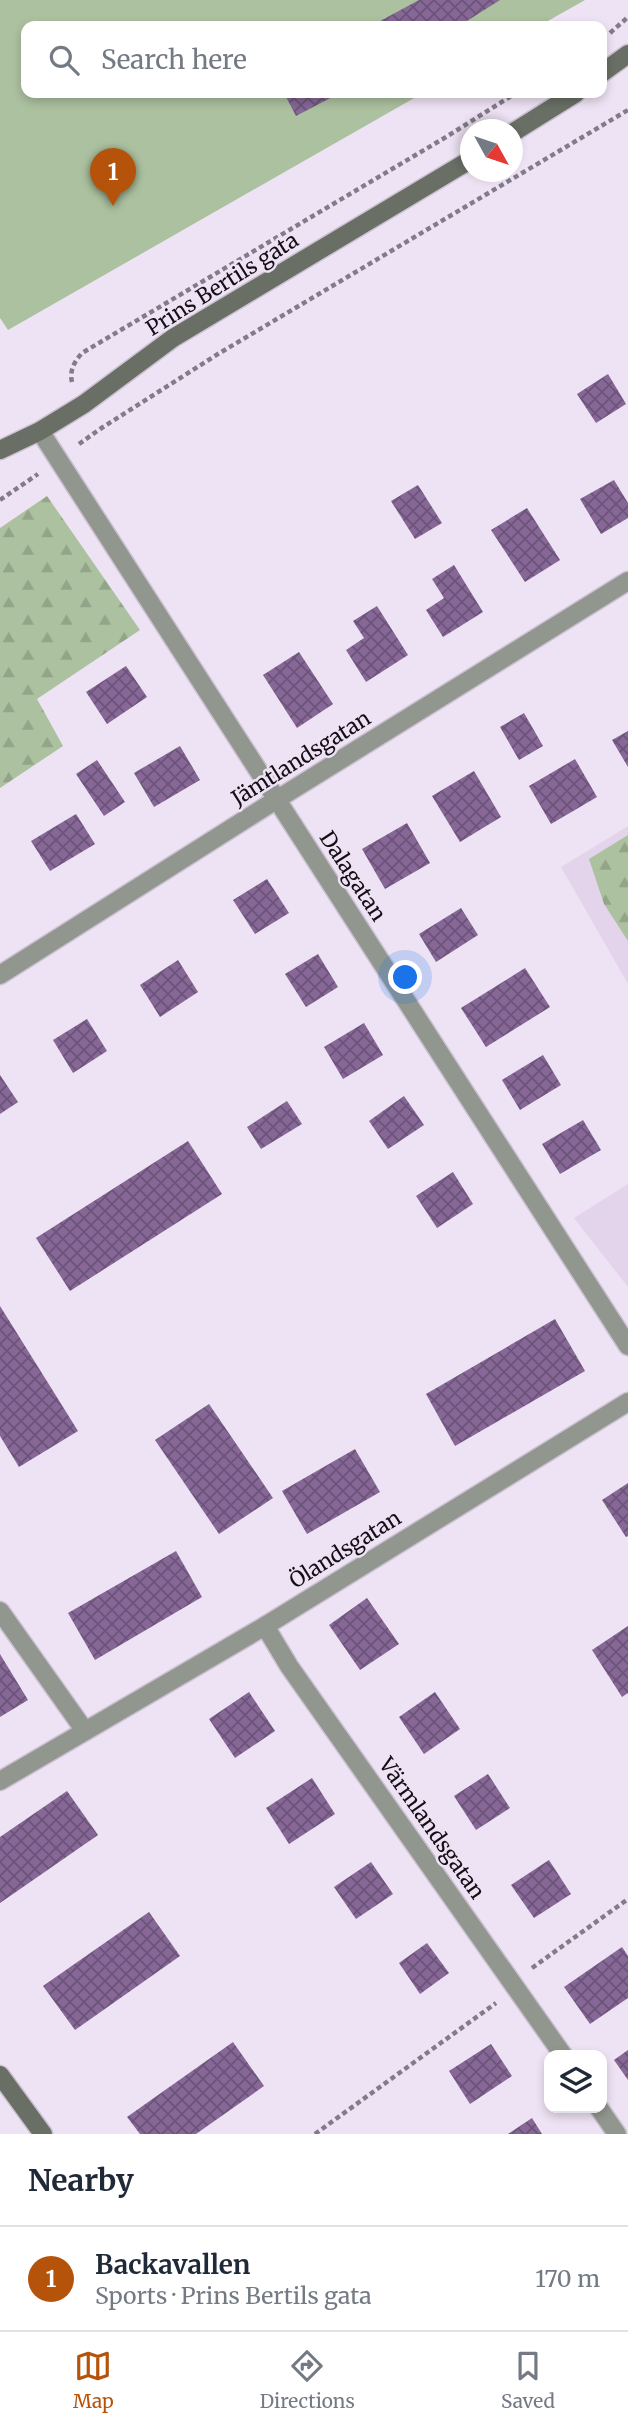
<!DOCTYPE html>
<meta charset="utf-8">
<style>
:root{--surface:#fff;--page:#f6f6f7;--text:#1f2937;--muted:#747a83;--line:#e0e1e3;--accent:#b45309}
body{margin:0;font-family:Merriweather,serif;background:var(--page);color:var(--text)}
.controls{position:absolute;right:21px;bottom:21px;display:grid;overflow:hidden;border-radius:14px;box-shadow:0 4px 10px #0003}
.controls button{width:63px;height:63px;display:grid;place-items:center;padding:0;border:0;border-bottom:2px solid var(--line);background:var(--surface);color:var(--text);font:35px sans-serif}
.compass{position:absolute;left:460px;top:119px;width:63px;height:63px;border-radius:50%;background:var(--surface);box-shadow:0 4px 10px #0003;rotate:130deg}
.you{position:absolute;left:406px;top:978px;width:24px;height:24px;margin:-18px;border:5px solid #fff;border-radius:50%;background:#1a73e8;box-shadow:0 0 0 10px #1a73e833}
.badge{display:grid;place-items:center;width:46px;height:46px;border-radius:50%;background:var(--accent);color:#fff;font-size:23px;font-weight:700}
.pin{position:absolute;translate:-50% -58px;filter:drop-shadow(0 2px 4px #0008)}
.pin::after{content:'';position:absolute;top:37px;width:24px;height:21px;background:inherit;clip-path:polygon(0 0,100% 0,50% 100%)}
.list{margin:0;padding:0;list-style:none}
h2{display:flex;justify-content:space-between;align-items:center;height:91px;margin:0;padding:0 28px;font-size:30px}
h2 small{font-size:23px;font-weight:400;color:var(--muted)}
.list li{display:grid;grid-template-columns:46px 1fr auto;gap:21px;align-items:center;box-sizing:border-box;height:105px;padding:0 28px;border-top:2px solid var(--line)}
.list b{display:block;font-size:26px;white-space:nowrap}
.list p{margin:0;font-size:23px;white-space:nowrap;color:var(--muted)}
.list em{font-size:23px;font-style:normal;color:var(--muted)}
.icon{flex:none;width:38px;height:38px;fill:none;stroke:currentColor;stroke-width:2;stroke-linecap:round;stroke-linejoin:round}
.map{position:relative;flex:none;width:628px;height:2134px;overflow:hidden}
.search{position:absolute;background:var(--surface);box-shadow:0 4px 10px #0003;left:21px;right:21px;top:21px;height:77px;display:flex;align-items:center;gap:18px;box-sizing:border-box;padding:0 24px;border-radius:14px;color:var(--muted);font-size:26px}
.sheet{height:196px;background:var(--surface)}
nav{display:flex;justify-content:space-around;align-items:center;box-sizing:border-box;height:98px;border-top:2px solid var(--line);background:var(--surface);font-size:19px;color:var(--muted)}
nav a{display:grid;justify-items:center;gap:4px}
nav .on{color:var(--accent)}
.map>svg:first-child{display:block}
.built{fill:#e3d4ec}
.grass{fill:#acc19f}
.forest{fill:url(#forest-firs)}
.building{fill:url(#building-cross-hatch)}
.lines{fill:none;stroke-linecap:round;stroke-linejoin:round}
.street-casing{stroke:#cbc1d0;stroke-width:21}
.secondary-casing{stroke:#cbc1d0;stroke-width:21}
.path{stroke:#837b87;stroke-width:4.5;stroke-dasharray:5 3.5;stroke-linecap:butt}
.street{stroke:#91968f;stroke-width:18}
.secondary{stroke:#696f65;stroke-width:18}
.labels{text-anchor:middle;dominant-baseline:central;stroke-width:5;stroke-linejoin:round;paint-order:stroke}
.street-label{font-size:21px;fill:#130f15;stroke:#eee3f4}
</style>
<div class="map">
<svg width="628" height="2134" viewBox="0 0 628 2134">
<defs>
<pattern id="forest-firs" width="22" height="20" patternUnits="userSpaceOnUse" patternTransform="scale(1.75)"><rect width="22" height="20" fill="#acc19f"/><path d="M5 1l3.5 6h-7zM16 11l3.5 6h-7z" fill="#93a588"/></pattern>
<pattern id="building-cross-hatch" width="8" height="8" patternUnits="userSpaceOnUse" patternTransform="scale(1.75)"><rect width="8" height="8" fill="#866796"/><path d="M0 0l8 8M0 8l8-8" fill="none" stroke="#6c5379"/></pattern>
</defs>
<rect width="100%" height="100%" fill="#eee3f4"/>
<!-- built -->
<g class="built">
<path d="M628,826v158l-67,-117z"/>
<path d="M628,1184v103l-54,-69z"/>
</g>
<!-- grass -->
<path class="grass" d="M0,0h585l-46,26h-513v67h397l-415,237 -8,-12z"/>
<!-- forest -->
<g class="forest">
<path d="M47,496l93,134 -103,69 26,47 -63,42v-260z"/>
<path d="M628,835v106l-24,-37 -15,-45z"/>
</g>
<!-- building -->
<g class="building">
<path d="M419,0h81l-41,26h-88z"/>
<path d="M284,93h56l-44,23z"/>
<path d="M608,374l18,30 -30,19 -19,-29z"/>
<path d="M614,480l14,23v15l-27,16 -21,-35z"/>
<path d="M418,485l24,38 -27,16 -24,-38z"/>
<path d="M527,508l33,52 -35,22 -34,-52z"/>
<path d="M454,565l29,47 -40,25 -17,-27 18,-12 -12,-19z"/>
<path d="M377,606l31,49 -42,27 -20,-32 18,-12 -11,-17z"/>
<path d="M299,652l34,52 -36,24 -34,-53z"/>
<path d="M126,666l21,31 -40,27 -21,-32z"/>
<path d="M524,713l19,33 -24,14 -19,-33z"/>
<path d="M628,731v36l-16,-27z"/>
<path d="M180,746l20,34 -46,27 -20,-34z"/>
<path d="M575,759l22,38 -46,27 -22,-38z"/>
<path d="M97,760l28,42 -21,14 -28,-42z"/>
<path d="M474,771l27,46 -41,25 -28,-46z"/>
<path d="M76,814l19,30 -45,27 -19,-30z"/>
<path d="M407,823l23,40 -45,26 -23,-40z"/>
<path d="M267,879l22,34 -34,21 -22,-34z"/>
<path d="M461,908l17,27 -42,27 -17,-28z"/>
<path d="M318,954l20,33 -32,20 -21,-33z"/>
<path d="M178,960l20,32 -38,25 -20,-32z"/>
<path d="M525,968l25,39 -64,40 -25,-39z"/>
<path d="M87,1019l20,32 -34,22 -20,-33z"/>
<path d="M364,1023l19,32 -40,24 -19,-32z"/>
<path d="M543,1055l18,30 -41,25 -18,-30z"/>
<path d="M0,1075l18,27 -18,12z"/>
<path d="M404,1096l20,29 -36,24 -19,-28z"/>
<path d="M287,1101l15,23 -41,25 -14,-22z"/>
<path d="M583,1120l18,30 -41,24 -18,-30z"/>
<path d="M188,1141l34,53 -152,97 -34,-53z"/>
<path d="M453,1172l20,32 -36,24 -21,-32z"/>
<path d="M0,1306l78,125 -59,36 -19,-31z"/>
<path d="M555,1319l30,52 -130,75 -29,-52z"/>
<path d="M209,1404l64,94 -54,36 -64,-94z"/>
<path d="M355,1449l25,43 -73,42 -25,-43z"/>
<path d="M628,1483v53l-2,1 -24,-37z"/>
<path d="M176,1551l26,46 -107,63 -27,-47z"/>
<path d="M367,1598l32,46 -39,26 -31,-45z"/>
<path d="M628,1626v67l-6,4 -30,-47z"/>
<path d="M0,1654l28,46 -28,17z"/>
<path d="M249,1692l26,39 -40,27 -26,-39z"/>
<path d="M435,1692l25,37 -36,25 -25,-37z"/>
<path d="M488,1774l22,34 -34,22 -22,-34z"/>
<path d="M312,1778l23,36 -46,30 -23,-36z"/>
<path d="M67,1791l31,44 -98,68v-66z"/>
<path d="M549,1860l22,34 -37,24 -23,-33z"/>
<path d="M371,1862l22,32 -37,25 -22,-32z"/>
<path d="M149,1912l31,44 -105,74 -32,-44z"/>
<path d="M427,1943l22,30 -29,21 -21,-31z"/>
<path d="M622,1947l6,9v42l-38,26 -26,-37z"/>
<path d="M233,2042l31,44 -68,48h-56l-13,-17z"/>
<path d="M491,2044l21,32 -42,28 -21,-33z"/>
<path d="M628,2050v30l-14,-20z"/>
<path d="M532,2118l10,16h-34z"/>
</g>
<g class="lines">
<defs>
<g id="street">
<path d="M40,431l588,915"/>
<path d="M0,975l276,-175 352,-219"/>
<path d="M0,1611l85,120"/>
<path d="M265,1626l24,40 274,389"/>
<path d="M0,1781l265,-155 363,-224"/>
<path d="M599,2108l18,26"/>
</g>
<g id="secondary">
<path d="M602,73l26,-19"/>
<path d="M512,133l64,-40"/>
<path d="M0,450l40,-19 44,-27 89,-66 297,-178"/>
<path d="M0,2075l43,59"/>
</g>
</defs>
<!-- street casing -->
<use href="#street" class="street-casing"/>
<!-- secondary casing -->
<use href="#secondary" class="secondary-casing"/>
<!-- path -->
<g class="path">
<path d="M610,33l18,-16"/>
<path d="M72,382c-3,-12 3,-21 10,-29l364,-216 70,-44"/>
<path d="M79,444l21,-15 118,-75 410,-244"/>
<path d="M0,500l38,-26"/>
<path d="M532,1968l96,-69"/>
<path d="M315,2134l181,-131"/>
</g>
<!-- street -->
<use href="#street" class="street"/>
<!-- secondary -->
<use href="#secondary" class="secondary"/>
</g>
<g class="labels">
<!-- street labels -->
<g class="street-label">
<text transform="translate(222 284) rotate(-32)">Prins Bertils gata</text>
<text transform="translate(301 758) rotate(-32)">Jämtlandsgatan</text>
<text transform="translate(353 876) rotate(57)">Dalagatan</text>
<text transform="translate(345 1549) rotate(-32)">Ölandsgatan</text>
<text transform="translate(432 1828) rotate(55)">Värmlandsgatan</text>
</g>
</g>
</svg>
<div class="controls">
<button><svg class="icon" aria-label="layers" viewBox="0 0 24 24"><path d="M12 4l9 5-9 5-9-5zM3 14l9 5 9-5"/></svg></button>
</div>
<svg class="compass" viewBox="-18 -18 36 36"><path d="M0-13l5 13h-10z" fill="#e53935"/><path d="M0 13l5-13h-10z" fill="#747a83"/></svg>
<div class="you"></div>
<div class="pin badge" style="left:113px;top:206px">1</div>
<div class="search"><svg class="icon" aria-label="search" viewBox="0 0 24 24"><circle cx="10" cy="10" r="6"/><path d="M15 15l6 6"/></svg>Search here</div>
</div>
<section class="sheet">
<h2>Nearby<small></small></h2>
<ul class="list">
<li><span class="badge">1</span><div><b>Backavallen</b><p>Sports · Prins Bertils gata</p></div><em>170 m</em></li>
</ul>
</section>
<nav>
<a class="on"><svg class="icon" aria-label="map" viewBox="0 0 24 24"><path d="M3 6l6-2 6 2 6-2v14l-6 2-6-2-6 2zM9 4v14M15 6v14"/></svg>Map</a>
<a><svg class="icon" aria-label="directions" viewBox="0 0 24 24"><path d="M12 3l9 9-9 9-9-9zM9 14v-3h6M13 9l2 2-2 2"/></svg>Directions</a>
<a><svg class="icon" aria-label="saved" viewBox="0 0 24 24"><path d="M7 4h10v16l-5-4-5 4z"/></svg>Saved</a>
</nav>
